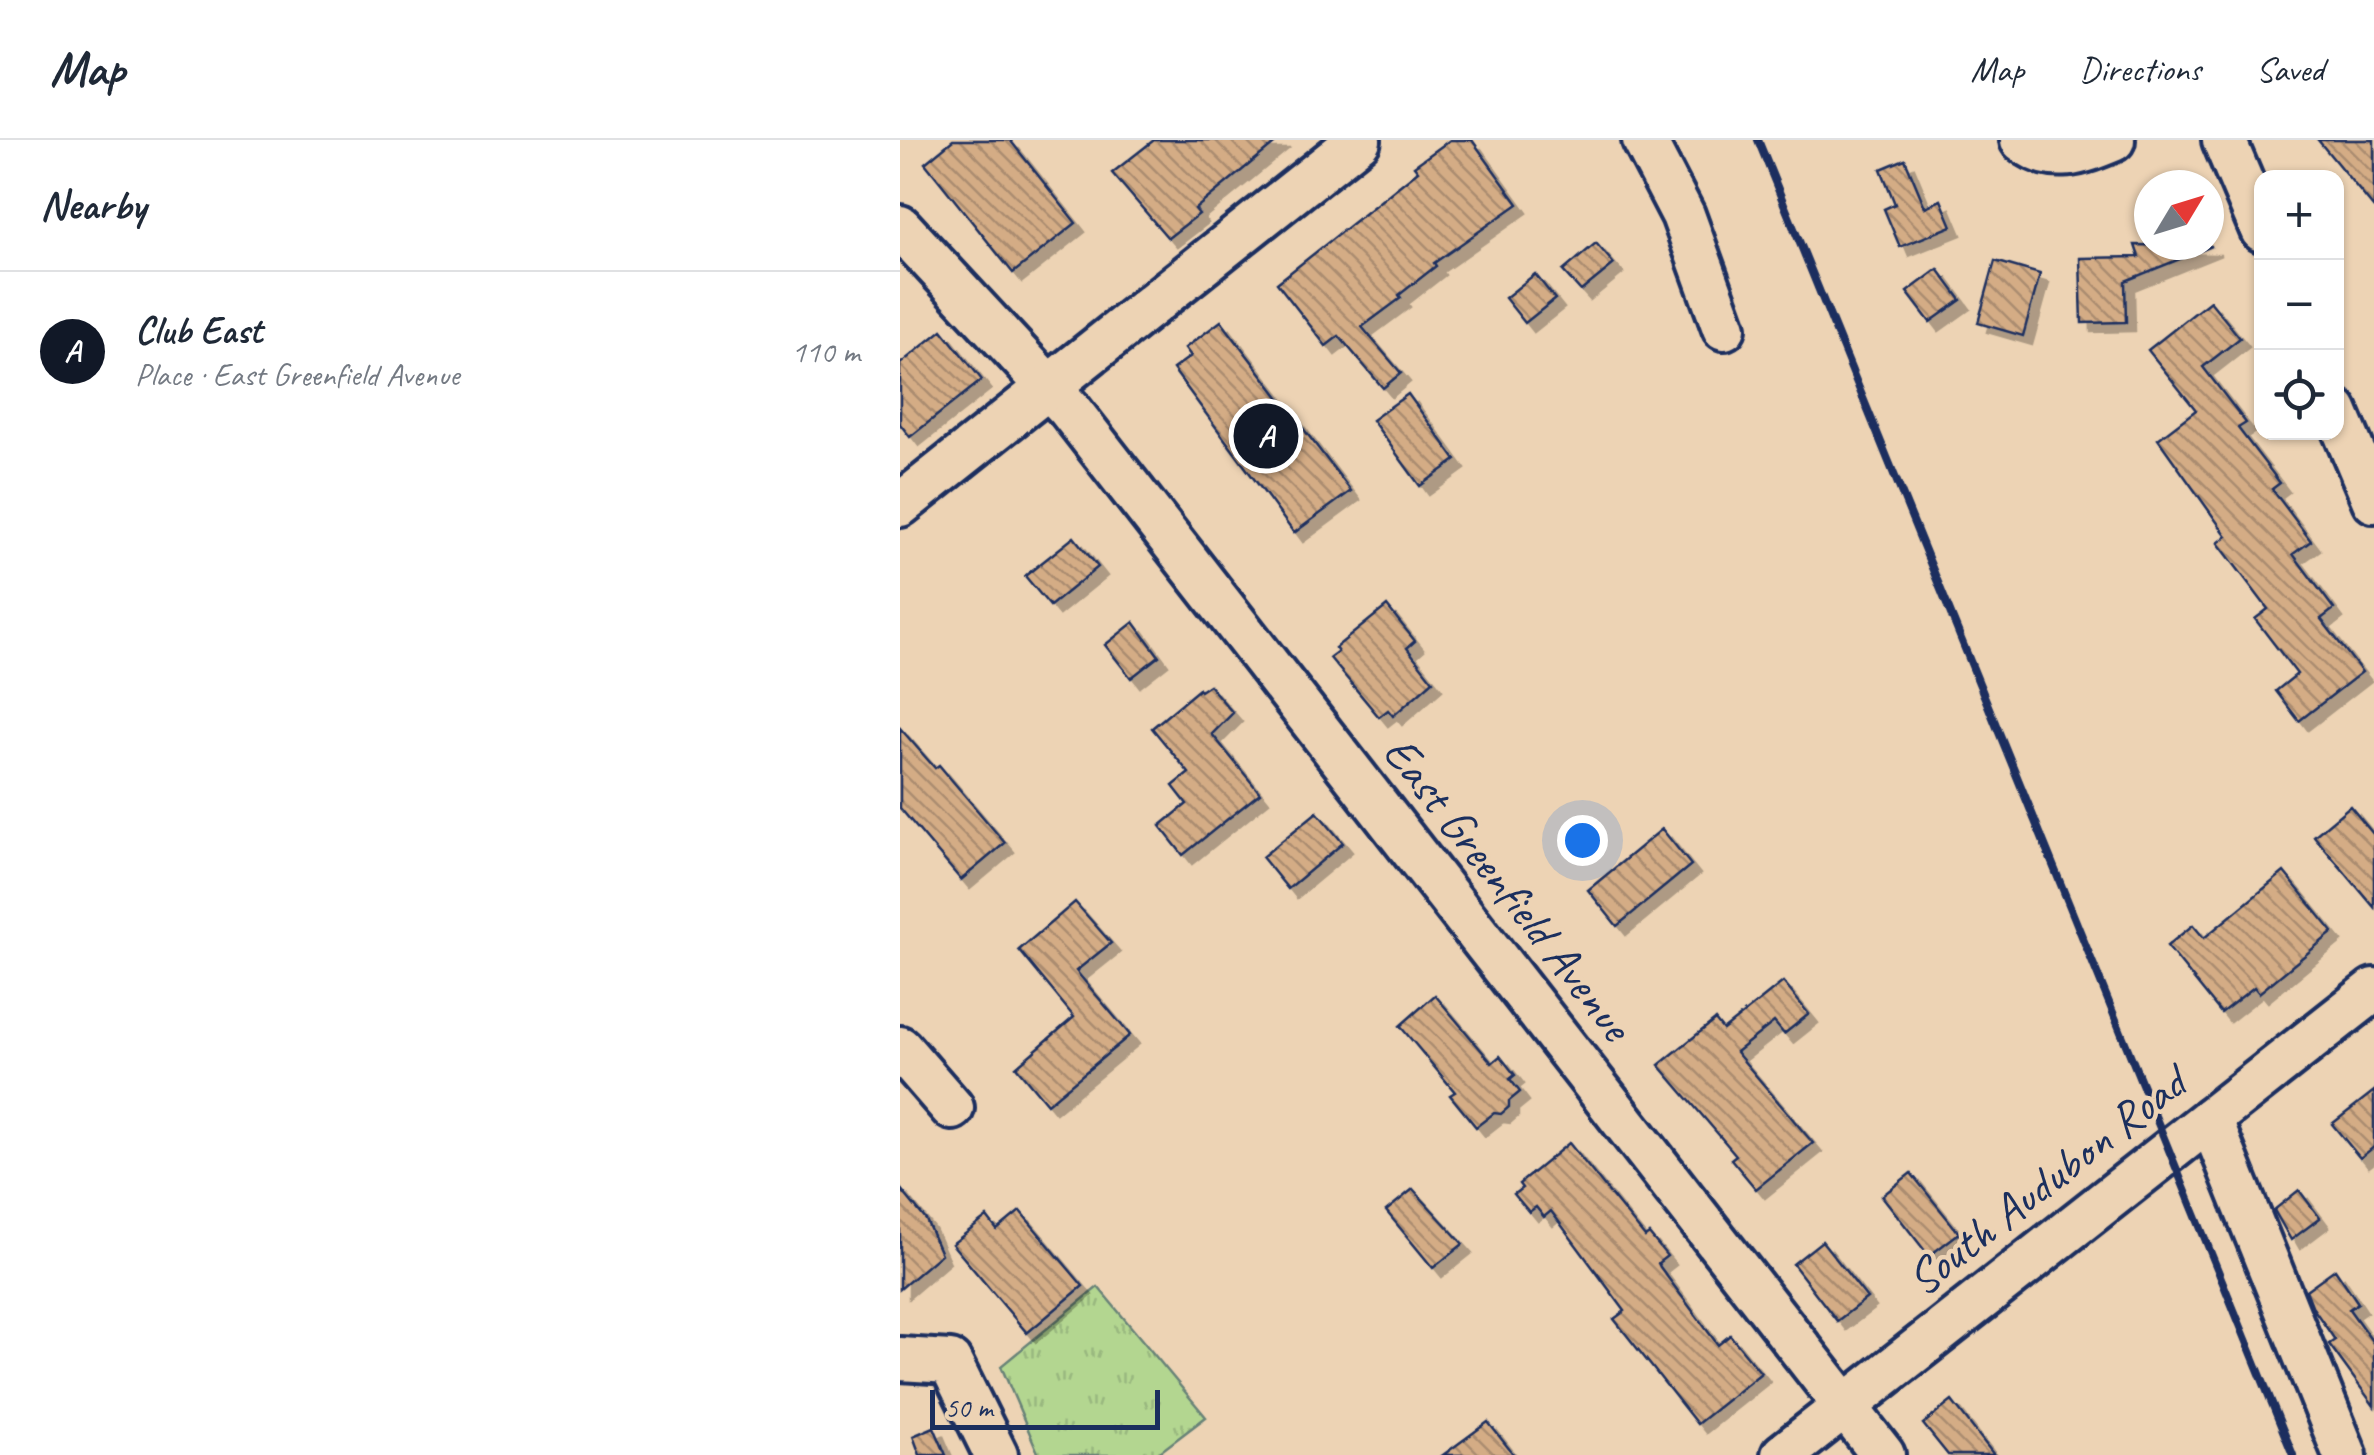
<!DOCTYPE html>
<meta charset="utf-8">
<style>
:root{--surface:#fff;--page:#f6f6f7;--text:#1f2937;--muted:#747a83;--line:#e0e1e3;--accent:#111827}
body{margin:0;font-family:Caveat,sans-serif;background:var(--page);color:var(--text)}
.controls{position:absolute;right:30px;top:30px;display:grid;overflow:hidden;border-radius:20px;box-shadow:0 2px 8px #0004}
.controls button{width:90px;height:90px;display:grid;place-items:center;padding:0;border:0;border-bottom:2px solid var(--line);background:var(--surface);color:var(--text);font:50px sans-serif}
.compass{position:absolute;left:1234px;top:30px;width:90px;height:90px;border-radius:50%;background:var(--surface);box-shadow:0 2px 8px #0004;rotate:52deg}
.scale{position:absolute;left:30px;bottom:25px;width:230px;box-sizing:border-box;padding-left:10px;border:5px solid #1b2f5e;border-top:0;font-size:28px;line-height:35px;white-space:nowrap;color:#1b2f5e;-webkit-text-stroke:8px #edd3b4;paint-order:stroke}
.you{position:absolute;left:682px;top:700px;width:35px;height:35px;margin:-25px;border:8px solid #fff;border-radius:50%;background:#1a73e8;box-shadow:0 0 0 15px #1a73e833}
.badge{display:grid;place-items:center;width:65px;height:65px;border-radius:50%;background:var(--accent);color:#fff;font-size:32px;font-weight:700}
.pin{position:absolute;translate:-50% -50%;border:5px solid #fff;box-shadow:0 2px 10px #0006}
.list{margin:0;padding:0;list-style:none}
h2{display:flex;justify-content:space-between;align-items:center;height:130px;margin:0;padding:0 40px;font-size:42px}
h2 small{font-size:32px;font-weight:400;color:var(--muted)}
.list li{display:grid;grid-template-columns:65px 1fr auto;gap:30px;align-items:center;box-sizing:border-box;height:160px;padding:0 40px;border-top:2px solid var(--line)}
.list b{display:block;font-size:38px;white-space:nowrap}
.list p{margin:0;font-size:32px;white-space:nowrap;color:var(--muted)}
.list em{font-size:32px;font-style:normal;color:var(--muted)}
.icon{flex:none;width:55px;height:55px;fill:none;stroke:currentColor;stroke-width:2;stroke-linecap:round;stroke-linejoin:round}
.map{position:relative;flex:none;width:1474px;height:1315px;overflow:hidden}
header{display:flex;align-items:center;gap:60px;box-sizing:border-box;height:140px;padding:0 50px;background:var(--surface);border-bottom:2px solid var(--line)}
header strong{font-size:48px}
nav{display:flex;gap:55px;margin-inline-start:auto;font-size:35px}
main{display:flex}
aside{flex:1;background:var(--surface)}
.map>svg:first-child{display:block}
.grass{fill:url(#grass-tufts);stroke:#678277;stroke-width:2.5}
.building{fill:url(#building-back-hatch);stroke:#1b2f5e;stroke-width:2.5;filter:url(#shadow)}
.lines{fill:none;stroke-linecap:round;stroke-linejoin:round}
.minor-casing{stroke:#1b2f5e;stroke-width:50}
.minor{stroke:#edd3b4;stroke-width:42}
.rail{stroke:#1b2f5e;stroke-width:8}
.labels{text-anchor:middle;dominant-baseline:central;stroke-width:9;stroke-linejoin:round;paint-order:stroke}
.street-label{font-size:48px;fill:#1b2f5e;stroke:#edd3b4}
</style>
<header>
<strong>Map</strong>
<nav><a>Map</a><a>Directions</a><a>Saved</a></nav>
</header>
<main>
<aside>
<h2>Nearby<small></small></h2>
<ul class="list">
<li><span class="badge">A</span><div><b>Club East</b><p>Place · East Greenfield Avenue</p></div><em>110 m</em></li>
</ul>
</aside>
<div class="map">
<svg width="1474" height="1315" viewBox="0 0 1474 1315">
<defs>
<pattern id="grass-tufts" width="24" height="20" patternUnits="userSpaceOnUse" patternTransform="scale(2.5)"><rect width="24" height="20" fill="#b3d690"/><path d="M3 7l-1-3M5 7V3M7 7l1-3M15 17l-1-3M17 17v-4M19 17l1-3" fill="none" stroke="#99b87f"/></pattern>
<pattern id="building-back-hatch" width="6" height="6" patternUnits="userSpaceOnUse" patternTransform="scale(2.5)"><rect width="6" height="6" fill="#d4ac85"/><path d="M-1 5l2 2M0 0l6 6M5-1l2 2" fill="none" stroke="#ab8c70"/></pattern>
<filter id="shadow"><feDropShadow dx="9" dy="9" stdDeviation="0" flood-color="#0004"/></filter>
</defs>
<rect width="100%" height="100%" fill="#edd3b4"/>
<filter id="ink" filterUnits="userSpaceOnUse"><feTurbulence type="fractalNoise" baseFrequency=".01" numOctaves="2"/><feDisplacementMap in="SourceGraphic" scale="20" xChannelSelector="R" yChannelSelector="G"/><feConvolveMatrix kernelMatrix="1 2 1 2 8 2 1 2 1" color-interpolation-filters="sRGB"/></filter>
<g filter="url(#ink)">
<!-- grass -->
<path class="grass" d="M198,1147l108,130 -50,38h-117l-38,-89z"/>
<!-- building -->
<g class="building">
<path d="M53,0h57l66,83 -63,50 -88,-110z"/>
<path d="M254,0h125l-84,69 4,5 -31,24 -56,-65z"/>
<path d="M550,0h22l46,64 -84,59 2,3 -37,29 2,3 -39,29 39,46 -18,15 -44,-52 -13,10 -49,-63 141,-112 -4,-5z"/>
<path d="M1418,0h56v68z"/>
<path d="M1005,19l20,48 16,-7 11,26 -52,21 -16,-38 11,-5 -14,-35z"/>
<path d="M696,103l18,21 -33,27 -18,-20z"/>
<path d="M1235,105l77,1 -87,35 1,41 -44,1 -2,-65 59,-1z"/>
<path d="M1095,121l45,13 -17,62 -45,-13z"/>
<path d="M1038,129l23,31 -31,22 -23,-30z"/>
<path d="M635,134l20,25 -30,24 -20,-25z"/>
<path d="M1310,161l30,37 -37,29 43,56 -8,5 42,55 -8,6 39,52 -18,13 41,55 -13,10 41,53 -63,49 -23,-30 21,-17 -42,-55 13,-10 -50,-66 9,-7 -69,-97 38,-29 -48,-60z"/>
<path d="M321,181l130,170 -57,42 -121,-164 18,-13 -6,-8z"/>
<path d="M42,190l40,50 -72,57 -10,-13v-60z"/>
<path d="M508,254l48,66 -36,26 -48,-66z"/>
<path d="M174,397l24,30 -48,39 -25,-30z"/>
<path d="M487,466l28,35 -8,7 26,33 -40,35 -5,-6 -9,7 -49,-59 8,-6 -3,-4z"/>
<path d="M234,482l25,34 -28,22 -26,-33z"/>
<path d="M309,545l24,28 -21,21 48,59 -77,62 -23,-29 27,-22 -14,-18 16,-13 -37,-45 47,-39 1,2z"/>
<path d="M0,588l35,40 4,-3 66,78 -44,37 -61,-72z"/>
<path d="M1450,666l24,29v72l-60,-71z"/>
<path d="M417,672l26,31 -55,46 -26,-32z"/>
<path d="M762,689l29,36 -74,61 -29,-36z"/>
<path d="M1384,732l49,60 -74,61 -5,-6 -33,26 -54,-67 26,-21 11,13z"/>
<path d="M175,762l36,41 -35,28 54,64 -83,69 -31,-37 58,-50 -55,-67z"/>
<path d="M883,842l26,32 -25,20 -10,-12 -38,30 77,91 -57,46 -25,-30 5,-4 -77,-90 56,-45 8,10z"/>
<path d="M535,855l57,68 8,-7 15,19 -5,4 10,13 -11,9v6l-8,7 -7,-1 -18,14 -26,-32 5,-3 -55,-66z"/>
<path d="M1474,951v56l-14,11 -28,-34z"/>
<path d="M669,1003l76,94 4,-3 18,22 -9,7 2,4 58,78 12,-10 31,38 -64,51 -83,-105 11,-8 -74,-100 -7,6 -8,-10 -7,5 -15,-18 8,-6 -3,-4z"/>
<path d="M1011,1033l48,60 -30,23 -47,-60z"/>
<path d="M0,1048l26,32 15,34 -41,35z"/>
<path d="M513,1049l50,55 -30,24 -47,-57z"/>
<path d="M1399,1050l21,28 -29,22 -17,-30z"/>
<path d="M120,1071l63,75 -56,47 -75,-89 35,-27 10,13z"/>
<path d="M922,1101l45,57 -30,23 -44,-57z"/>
<path d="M1435,1129l23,34 -9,6 25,35v62l-45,-62 6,-4 -22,-32 -7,-18z"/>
<path d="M1052,1261l42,54h-46l-25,-31z"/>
<path d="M588,1282l26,33h-71z"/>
<path d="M34,1287l12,28h-26l-7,-19z"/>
</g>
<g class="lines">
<defs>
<g id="minor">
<path d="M744,0l39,75 41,113"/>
<path d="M1122,0c30,25 60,13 91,0"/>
<path d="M1324,0l38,90"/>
<path d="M0,87l169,182 814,1046"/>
<path d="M1436,271l38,90"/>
<path d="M0,365l459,-365"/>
<path d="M0,908l52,60"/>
<path d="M1310,979l135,336"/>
<path d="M0,1219l50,3 46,93"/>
<path d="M883,1315l591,-465"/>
</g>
</defs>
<!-- minor casing -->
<use href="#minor" class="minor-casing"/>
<!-- minor -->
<use href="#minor" class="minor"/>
<!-- rail -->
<path class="rail" d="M858,0l535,1315"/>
</g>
</g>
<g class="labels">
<!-- street labels -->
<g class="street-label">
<text transform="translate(608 748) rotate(52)">East Greenfield Avenue</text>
<text transform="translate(1146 1041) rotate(-38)">South Audubon Road</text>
</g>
</g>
</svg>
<div class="controls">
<button>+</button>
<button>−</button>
<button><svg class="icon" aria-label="locate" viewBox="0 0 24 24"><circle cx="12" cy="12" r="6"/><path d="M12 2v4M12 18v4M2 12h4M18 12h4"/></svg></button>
</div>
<svg class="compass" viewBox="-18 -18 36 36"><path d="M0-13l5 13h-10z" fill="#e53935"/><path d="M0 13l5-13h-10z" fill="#747a83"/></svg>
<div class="scale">50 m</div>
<div class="you"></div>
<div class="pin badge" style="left:366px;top:296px">A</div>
</div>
</main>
